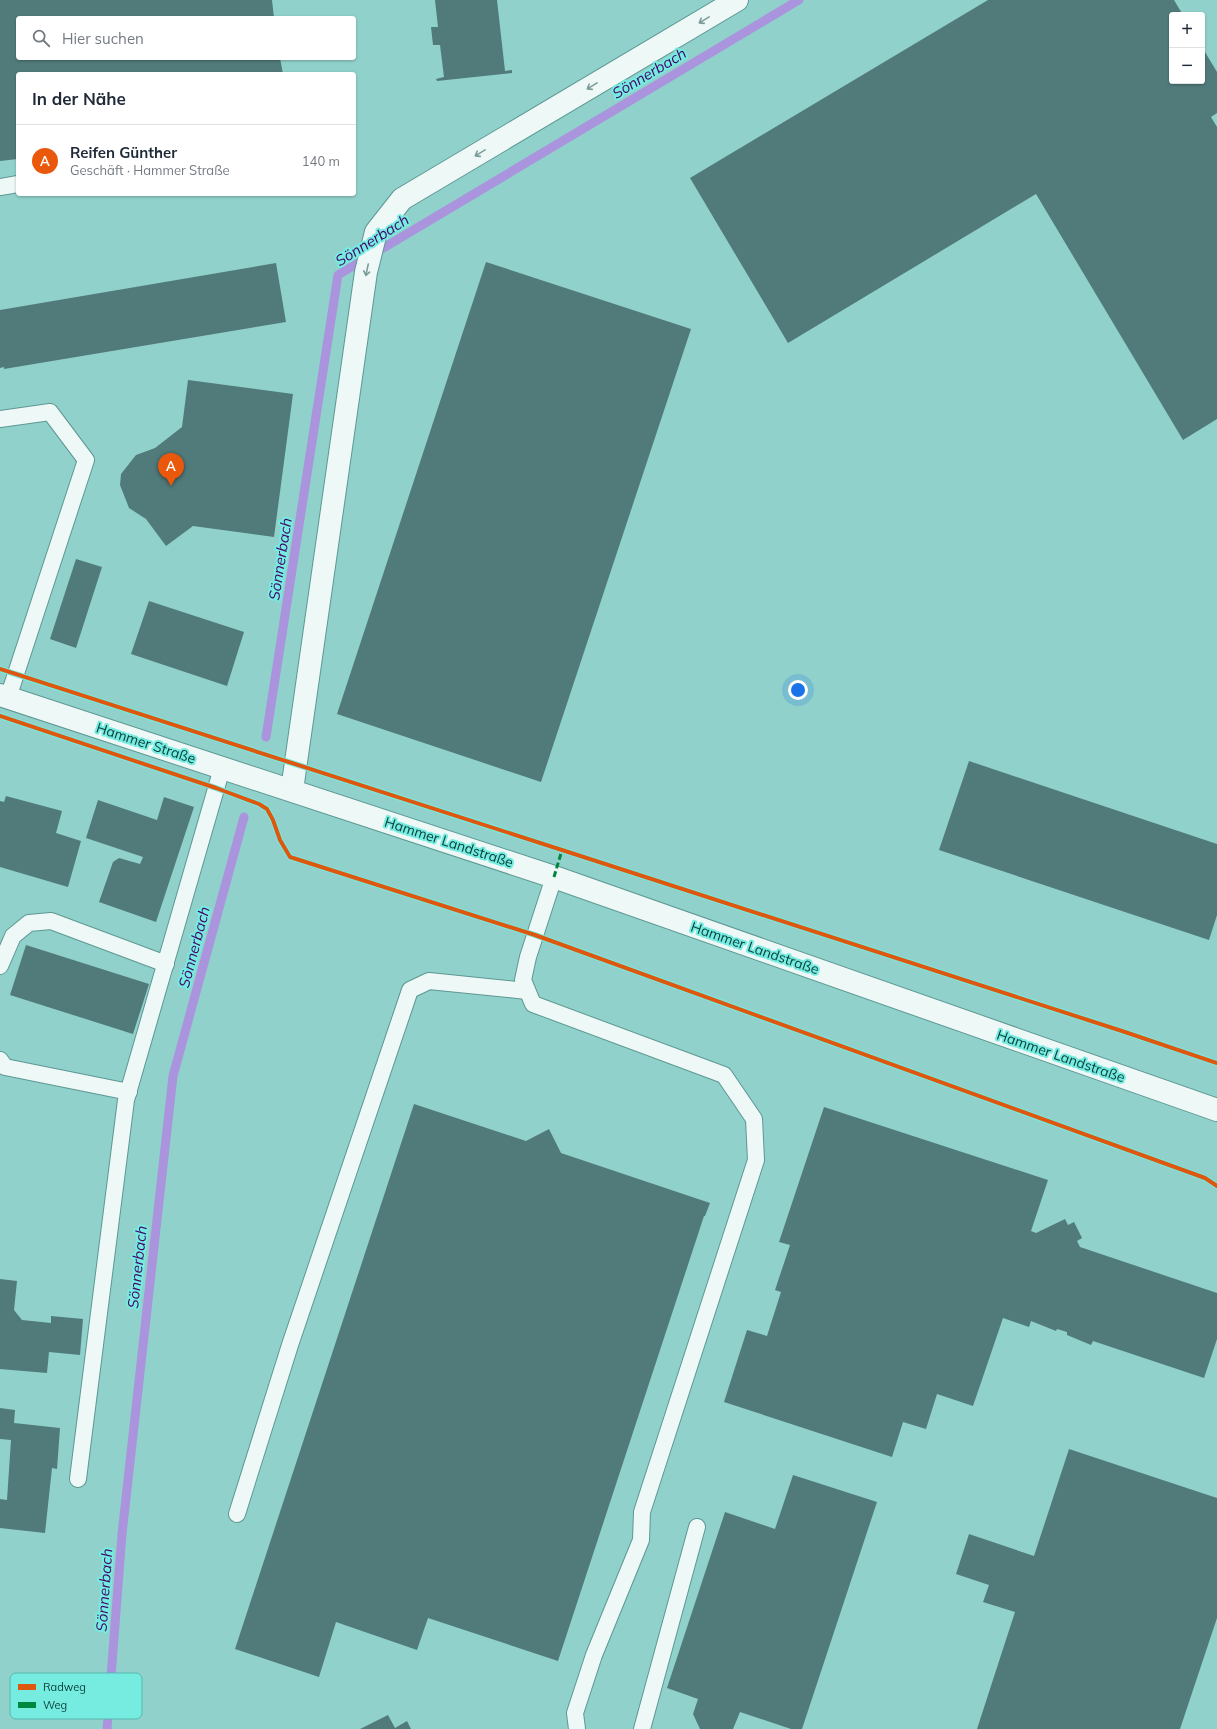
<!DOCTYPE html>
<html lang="de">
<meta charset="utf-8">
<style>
:root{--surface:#fff;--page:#f6f6f7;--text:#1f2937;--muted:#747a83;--line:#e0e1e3;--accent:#ea580c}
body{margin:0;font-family:Mulish,sans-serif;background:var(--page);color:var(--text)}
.controls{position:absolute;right:12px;top:12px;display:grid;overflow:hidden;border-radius:4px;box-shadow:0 1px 3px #0004}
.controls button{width:36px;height:36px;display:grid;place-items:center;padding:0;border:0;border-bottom:1px solid var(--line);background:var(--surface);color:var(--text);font:20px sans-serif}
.you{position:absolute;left:798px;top:690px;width:14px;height:14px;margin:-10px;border:3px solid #fff;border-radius:50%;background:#1a73e8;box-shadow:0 0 0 6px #1a73e833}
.badge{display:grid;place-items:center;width:26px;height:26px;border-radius:50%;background:var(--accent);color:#fff;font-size:13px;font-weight:700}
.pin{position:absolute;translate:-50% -33px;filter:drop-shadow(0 1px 2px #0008)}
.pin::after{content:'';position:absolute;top:21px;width:14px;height:12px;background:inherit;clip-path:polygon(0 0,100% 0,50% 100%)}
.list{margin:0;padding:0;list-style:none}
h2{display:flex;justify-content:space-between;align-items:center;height:52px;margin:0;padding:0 16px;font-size:17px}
h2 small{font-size:13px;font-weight:400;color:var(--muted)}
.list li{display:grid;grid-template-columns:26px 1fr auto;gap:12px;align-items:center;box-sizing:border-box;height:72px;padding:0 16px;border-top:1px solid var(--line)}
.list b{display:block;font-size:15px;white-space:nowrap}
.list p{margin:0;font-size:13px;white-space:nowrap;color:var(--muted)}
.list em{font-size:13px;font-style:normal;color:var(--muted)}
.icon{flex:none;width:22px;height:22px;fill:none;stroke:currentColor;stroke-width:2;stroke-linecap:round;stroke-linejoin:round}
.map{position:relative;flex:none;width:1217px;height:1729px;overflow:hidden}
.search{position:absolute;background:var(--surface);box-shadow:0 1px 3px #0004;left:16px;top:16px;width:340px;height:44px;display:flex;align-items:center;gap:10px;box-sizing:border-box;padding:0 14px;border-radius:4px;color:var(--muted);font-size:15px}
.panel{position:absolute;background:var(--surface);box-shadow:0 1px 3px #0004;left:16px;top:72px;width:340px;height:124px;border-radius:4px}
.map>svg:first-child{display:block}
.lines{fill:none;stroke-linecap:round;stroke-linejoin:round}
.stream{stroke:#aa94dd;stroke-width:9}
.building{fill:#507b7a}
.lane-casing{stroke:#5d9893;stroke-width:18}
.street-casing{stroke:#5d9893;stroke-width:24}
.lane{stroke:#eef8f7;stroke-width:16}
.street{stroke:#eef8f7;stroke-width:22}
.quiet{stroke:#00873e;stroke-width:3;stroke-dasharray:6 3;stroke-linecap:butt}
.cycleway-casing{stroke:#76ece1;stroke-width:6}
.cycleway{stroke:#dd580e;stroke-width:4}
.oneway{stroke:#7c9c9a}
.labels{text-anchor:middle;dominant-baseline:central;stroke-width:4;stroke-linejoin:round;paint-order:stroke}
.street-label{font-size:14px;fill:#0a413d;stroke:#76ece1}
.water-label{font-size:15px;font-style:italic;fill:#450569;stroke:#76ece1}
.key{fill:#76ece1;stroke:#56b9b0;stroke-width:1}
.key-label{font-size:11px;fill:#0a413d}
</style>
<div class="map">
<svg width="1217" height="1729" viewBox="0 0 1217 1729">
<rect width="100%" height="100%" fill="#91d1cb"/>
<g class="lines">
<!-- stream -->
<g class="stream">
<path d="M266,737l72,-462 461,-275"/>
<path d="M107,1729l15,-195 51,-458 71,-259"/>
</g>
</g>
<!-- building -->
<g class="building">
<path d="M0,0h272l2,18h-256v40h262l3,16h-265v85l-18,2z"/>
<path d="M435,0h62l8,71 7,-1v3l-75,8 -1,-2 8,-2 -4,-32h-7l-2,-18h7z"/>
<path d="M988,0h186l9,15h-11v66h30v-34l15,25v41l-6,4 6,10v292l-34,21 -147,-246 -248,149 -98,-165z"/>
<path d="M486,262l205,67 -150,453 -204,-68z"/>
<path d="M276,263l10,59 -282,47v-2l-4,1v-58z"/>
<path d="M188,380l105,14 -19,143 -81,-11 -27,20 -20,-27 -17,-11 -9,-23 1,-11 15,-19 19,-7 27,-21z"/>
<path d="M76,559l26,8 -26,81 -26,-9z"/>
<path d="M149,601l95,31 -17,54 -96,-32z"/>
<path d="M969,761l248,83v71l-8,25 -270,-90z"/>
<path d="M6,796l56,15 -6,22 25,8 -13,46 -68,-20v-66l4,1z"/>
<path d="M164,797l30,10 -38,115 -57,-20 14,-40 6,-4 21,6 3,-7 -57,-19 12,-38 59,20z"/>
<path d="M26,945l123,39 -16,50 -123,-39z"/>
<path d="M414,1104l112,37 23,-12 12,24 149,50 -5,13h-1l-146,445 -130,-43 -11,32 -81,-28 -17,55 -84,-28z"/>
<path d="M824,1107l224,73 -17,51 5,2 29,-14 3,6 6,-3 8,16 -5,3 3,6 137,46v46l-13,39 -111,-37 -2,4 -24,-10v-3l-10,-3 -1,2 -25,-10 -2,6 -26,-9 -30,88 -36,-12 -11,35 -23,-7 -11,35 -168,-55 23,-72 20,6 14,-44 -6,-2 15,-45 -11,-3z"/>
<path d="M0,1279l17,2 -3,29 8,10 29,3v-7l32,3 -3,36 -31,-3 -2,21 -47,-4z"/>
<path d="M0,1408l15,2 -1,13 46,5 -3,41 -5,-1 -7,65 -45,-5v-29l7,1 4,-60 -11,-1z"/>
<path d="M1069,1449l148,49v120l-37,111h-203l38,-117 -32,-10 6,-17 -33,-11 13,-40 65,22z"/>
<path d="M793,1475l84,27 -75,227h-11l-51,-17 -7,17h-33l-7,-15 5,-15 -31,-11 58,-176 50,17z"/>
<path d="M388,1715l7,13 12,-7 4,8h-51z"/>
</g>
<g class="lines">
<defs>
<g id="lane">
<path d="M0,187l18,-3"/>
<path d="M0,419l50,-7 36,48 -78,238"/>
<path d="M554,877l-26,80 -5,23 10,24 191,71 30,44 2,41 -114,352 -1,28 -47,115 -19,58 2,16"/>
<path d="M0,966l13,-30 16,-13 22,-2 115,43"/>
<path d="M0,1060l5,7 124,25"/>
<path d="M78,1479l48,-379 96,-332"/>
<path d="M237,1514l53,-169 120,-355 19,-9 98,10"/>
<path d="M642,1729l55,-202"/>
</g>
<g id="street">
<path d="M0,695l554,182 663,233"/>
<path d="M292,790l74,-518 10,-40 26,-33 335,-199"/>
</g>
</defs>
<!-- lane casing -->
<use href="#lane" class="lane-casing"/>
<!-- street casing -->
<use href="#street" class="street-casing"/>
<!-- lane -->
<use href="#lane" class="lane"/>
<!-- street -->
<use href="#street" class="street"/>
<!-- quiet -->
<path class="quiet" d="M554,877l8,-27"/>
<defs>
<g id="cycleway">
<path d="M0,669l562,181 560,181 95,32"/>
<path d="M0,716l216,72 43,16 8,5 6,11 7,20 10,17 245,78 670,243 12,8"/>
</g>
</defs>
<!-- cycleway casing -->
<use href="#cycleway" class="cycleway-casing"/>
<!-- cycleway -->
<use href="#cycleway" class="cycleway"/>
</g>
<!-- one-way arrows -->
<defs><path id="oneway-shaft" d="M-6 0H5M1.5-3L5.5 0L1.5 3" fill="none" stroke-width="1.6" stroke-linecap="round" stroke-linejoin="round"/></defs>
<g class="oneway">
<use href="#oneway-shaft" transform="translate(704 20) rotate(149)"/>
<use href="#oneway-shaft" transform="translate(592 86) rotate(149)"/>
<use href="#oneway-shaft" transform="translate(480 153) rotate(149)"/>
<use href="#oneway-shaft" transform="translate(367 270) rotate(102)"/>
</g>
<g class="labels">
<!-- street labels -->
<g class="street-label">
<text transform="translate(146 743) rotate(18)">Hammer Straße</text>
<text transform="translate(449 842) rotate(18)">Hammer Landstraße</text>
<text transform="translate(755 948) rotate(19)">Hammer Landstraße</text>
<text transform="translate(1061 1056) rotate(19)">Hammer Landstraße</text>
</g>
<!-- water labels -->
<g class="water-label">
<text transform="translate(649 73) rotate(-31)">Sönnerbach</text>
<text transform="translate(372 240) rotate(-32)">Sönnerbach</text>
<text transform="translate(280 559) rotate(-81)">Sönnerbach</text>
<text transform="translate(194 947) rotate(-75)">Sönnerbach</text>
<text transform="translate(137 1267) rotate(-84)">Sönnerbach</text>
<text transform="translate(104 1590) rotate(-86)">Sönnerbach</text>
</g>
</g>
<!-- legend -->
<rect x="10" y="1673" width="132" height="46" rx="6" class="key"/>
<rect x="18" y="1684" width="18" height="6" fill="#dd580e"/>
<rect x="18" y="1702" width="18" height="6" fill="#00873e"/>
<g class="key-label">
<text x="43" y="1691">Radweg</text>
<text x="43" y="1709">Weg</text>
</g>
</svg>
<div class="controls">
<button>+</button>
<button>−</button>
</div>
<div class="you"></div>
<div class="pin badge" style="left:171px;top:486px">A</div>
<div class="search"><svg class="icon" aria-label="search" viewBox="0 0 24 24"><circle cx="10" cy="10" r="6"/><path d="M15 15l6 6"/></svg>Hier suchen</div>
<section class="panel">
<h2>In der Nähe<small></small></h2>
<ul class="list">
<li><span class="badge">A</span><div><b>Reifen Günther</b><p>Geschäft · Hammer Straße</p></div><em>140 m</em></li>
</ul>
</section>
</div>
